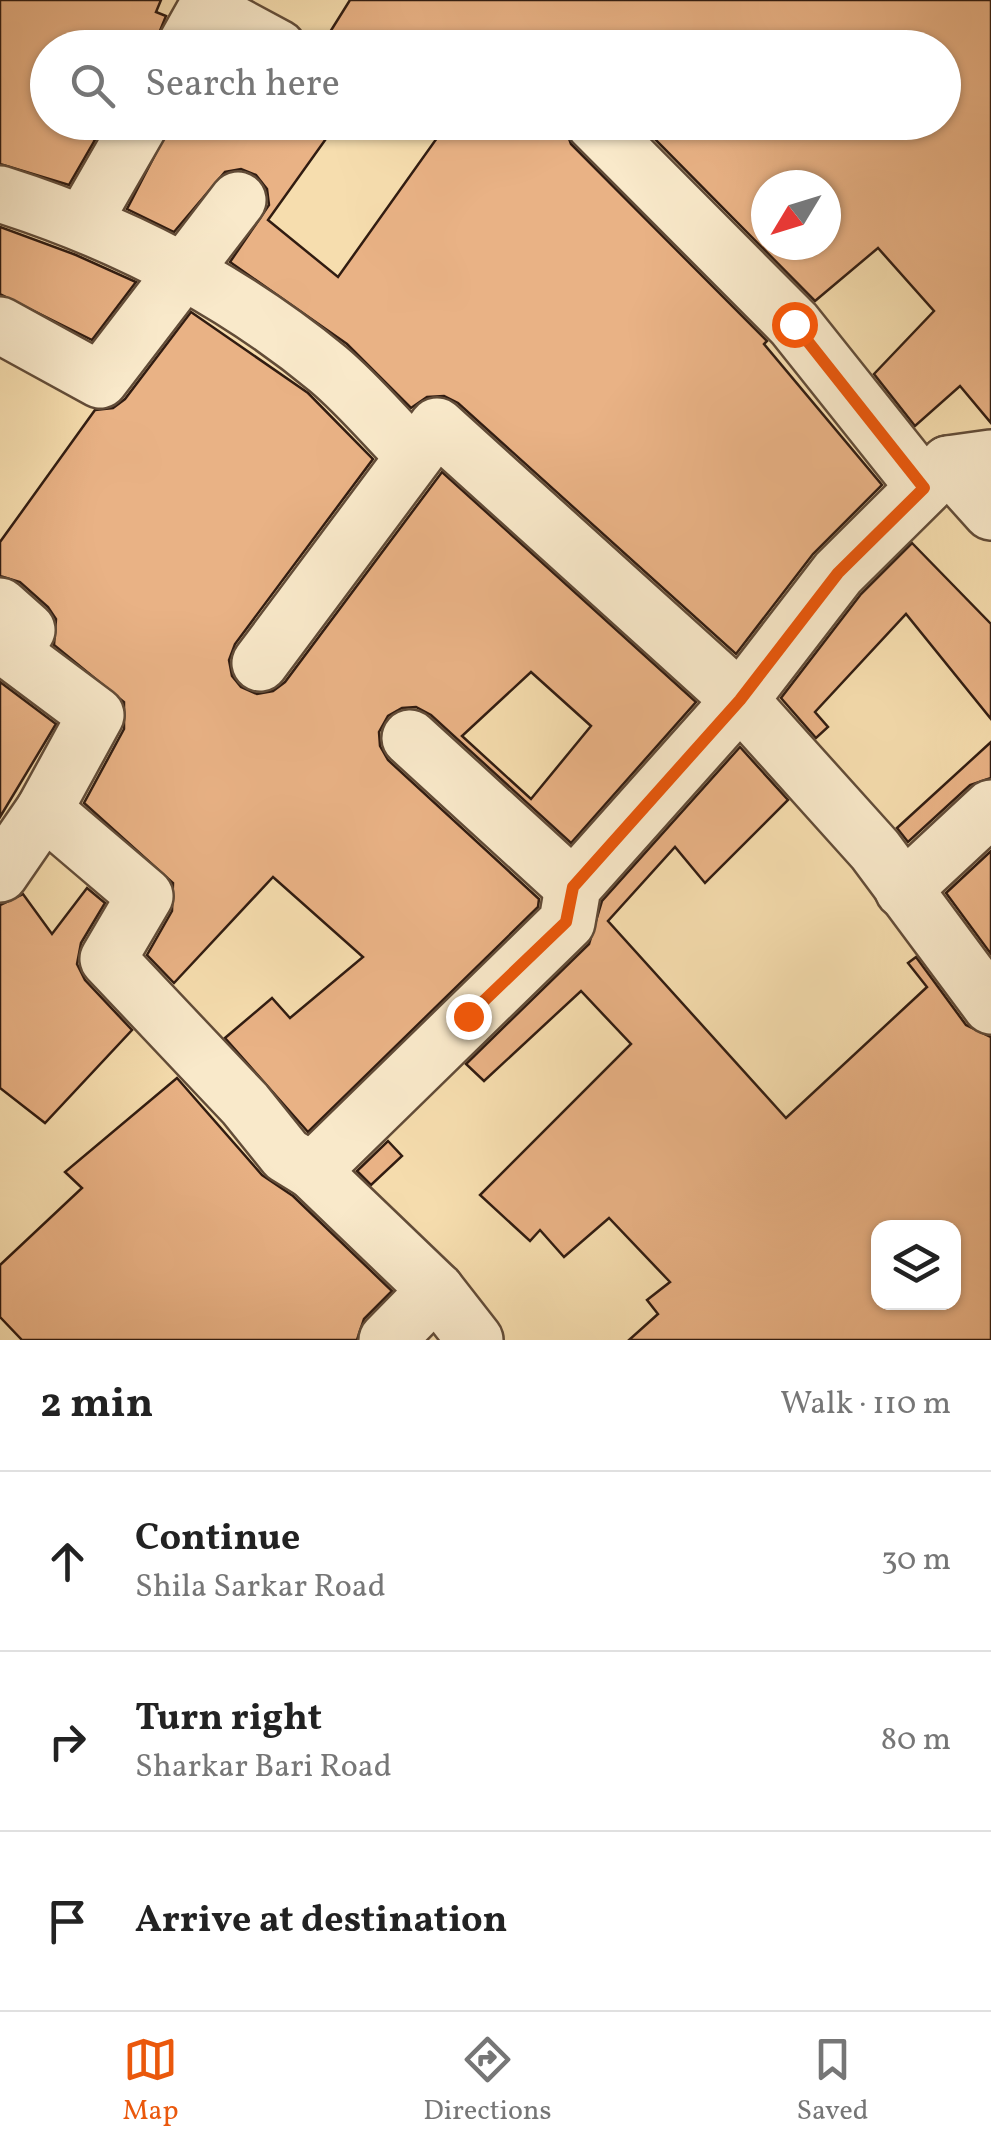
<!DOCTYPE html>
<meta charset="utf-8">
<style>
:root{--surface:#fff;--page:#f2f2f2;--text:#222;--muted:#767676;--line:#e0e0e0;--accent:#ea580c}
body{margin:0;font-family:Vollkorn,serif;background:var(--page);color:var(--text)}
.controls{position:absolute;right:30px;bottom:30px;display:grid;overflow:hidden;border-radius:20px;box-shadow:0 2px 8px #0004}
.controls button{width:90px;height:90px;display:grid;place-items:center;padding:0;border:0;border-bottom:2px solid var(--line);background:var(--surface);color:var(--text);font:50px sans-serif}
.compass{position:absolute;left:751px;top:170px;width:90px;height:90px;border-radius:50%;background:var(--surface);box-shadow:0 2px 8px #0004;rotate:232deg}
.stop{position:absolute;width:30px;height:30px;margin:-22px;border:8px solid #ea580c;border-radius:50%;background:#fff}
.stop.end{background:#ea580c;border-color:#fff;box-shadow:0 2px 10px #0008}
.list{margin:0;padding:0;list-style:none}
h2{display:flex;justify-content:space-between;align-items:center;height:130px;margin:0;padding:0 40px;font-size:42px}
h2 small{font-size:32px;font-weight:400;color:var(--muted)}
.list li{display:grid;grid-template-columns:65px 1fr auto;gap:30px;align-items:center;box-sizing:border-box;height:180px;padding:0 40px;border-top:2px solid var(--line)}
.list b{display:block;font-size:38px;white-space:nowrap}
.list p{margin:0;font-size:32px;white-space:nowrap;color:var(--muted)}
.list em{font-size:32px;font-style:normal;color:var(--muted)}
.icon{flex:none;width:55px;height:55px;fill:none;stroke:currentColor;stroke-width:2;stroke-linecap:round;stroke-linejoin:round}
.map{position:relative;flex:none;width:991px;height:1340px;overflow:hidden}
.search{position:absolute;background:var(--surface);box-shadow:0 2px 8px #0004;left:30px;right:30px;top:30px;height:110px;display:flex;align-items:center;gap:25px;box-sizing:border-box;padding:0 35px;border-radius:55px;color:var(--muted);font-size:38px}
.sheet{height:670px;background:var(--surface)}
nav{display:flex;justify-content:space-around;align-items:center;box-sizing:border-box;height:140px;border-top:2px solid var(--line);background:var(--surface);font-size:28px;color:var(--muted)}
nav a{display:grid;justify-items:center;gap:5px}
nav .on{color:var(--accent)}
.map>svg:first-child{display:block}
.building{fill:#e9b285;stroke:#311c11;stroke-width:2.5;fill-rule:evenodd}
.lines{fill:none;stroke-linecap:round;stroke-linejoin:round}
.minor-casing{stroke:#624c38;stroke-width:60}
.minor{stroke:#f9e9ca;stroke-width:55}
.route{stroke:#ea580c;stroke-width:12}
</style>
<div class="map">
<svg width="991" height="1340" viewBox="0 0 991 1340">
<rect width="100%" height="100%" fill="#f6ddae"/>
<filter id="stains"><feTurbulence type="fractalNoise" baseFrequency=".002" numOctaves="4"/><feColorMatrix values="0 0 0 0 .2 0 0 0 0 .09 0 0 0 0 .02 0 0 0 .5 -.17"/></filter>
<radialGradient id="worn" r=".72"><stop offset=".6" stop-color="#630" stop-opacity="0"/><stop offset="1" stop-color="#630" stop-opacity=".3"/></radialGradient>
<!-- building -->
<g class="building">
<path d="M0,0h161l-5,12 10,4 -13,32h-105v74h13l34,18 -26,45 -69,-21z"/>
<path d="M350,0h641v423l-31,-37 -45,40 -41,-52 60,-63 -56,-63 -63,53 -177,-179h306v-74h-624zM766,185h60v60h-60z"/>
<path d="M172,122h166l-70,98 70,57 104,-146 -60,-9h181l8,22 196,197 -3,3 118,141 -69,69 -77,100 -278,-251 -14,-7 -17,1 -16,11 -64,-64 -117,-82 39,-57 -2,-16 -11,-14 -15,-6 -16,3 -51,60 -47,-23z"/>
<path d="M0,227l76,28 60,27 -44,58 -92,-46z"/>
<path d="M191,312l117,81 65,66 -138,185 -6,16 3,16 9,11 16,7 16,-3 12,-9 157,-210 254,230 -125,141 -140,-128 -15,-8 -14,1 -14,8 -9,16 1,14 8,14 151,139 -1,8 -230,225 -83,-94 47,-40 18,20 73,-61 -90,-80 -99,106 -27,-28 25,-44 1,-28 -89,-80 40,-74v-27l-70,-57 2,-26 -8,-12 -28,-25 -20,-6v-34l95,-132 18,-2 12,-9zM531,672l60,54 -60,73 -69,-63z"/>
<path d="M912,543l79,81v95l-85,-105 -91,98 13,15 -12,11 -35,-40 80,-104z"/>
<path d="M0,682l56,42 -56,93z"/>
<path d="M991,742v36l-21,7 -62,57 -11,-14z"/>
<path d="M740,747l48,53 -83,83 -30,-36 -67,74 178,197 141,-131 -19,-24 8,-6 50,68 25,12v303h-362l29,-26 -11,-14 23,-18 -61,-64 -45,39 -24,-27 -10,11 -50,-46 151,-151 -50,-53 -97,90 -18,-17 123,-120 13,-43zM878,1228h76v74h-76z"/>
<path d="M991,851v103l-45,-61z"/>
<path d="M87,888l18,15 -24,40 -4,21 8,16 47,50 -87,93 -45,-35v-183l23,-11 29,40z"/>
<path d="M177,1078l85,97 31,21 99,95 -28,28 -7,21h-335l-22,-23v-52l82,-77 -17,-16z"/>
<path d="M388,1141l14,15 -31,29 -14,-14z"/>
</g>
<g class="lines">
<defs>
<g id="minor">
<path d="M184,48l22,-39 72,39"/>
<path d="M593,122l201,202 130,163"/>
<path d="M0,194c120,38 231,95 328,175 31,26 58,59 86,87"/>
<path d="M84,221l57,-99"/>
<path d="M0,325l100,55 138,-180"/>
<path d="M948,464l43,48"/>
<path d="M0,606l27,24 -14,23 83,62 -52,95 101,86 -37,63 137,145 41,51 26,16"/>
<path d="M260,663l177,-237 303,274 135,150 116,156"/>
<path d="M410,738l163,149"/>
<path d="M0,874l44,-64"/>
<path d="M903,890l88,-82"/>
<path d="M387,1340l49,-50"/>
<path d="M475,1340l-39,-50 -124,-119 255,-249 6,-35 167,-187 98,-127 110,-109 43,-6"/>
</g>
</defs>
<!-- minor casing -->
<use href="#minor" class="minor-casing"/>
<!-- minor -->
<use href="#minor" class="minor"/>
</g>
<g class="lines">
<!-- route -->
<path class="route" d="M468,1016l98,-94 7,-35 167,-187 98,-127 86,-85 -130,-164"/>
</g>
<rect width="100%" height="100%" filter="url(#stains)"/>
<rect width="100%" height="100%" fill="url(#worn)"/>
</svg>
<div class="controls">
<button><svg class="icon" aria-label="layers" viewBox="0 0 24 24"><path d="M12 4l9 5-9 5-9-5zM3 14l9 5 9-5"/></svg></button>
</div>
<svg class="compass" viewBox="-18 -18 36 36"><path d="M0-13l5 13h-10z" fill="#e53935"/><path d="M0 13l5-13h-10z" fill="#767676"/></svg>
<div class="stop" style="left:794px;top:324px"></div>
<div class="stop end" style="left:468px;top:1016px"></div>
<div class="search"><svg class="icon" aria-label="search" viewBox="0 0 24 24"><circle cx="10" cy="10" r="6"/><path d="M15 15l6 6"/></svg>Search here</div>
</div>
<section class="sheet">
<h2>2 min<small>Walk · 110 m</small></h2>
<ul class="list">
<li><svg class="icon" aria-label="ahead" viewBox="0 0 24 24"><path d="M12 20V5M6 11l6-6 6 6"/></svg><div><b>Continue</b><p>Shila Sarkar Road</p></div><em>30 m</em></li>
<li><svg class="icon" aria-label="right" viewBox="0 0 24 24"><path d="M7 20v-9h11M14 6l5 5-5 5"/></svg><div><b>Turn right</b><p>Sharkar Bari Road</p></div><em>80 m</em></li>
<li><svg class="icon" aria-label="arrive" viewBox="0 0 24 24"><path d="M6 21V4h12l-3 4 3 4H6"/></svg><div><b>Arrive at destination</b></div></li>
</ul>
</section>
<nav>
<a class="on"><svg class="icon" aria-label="map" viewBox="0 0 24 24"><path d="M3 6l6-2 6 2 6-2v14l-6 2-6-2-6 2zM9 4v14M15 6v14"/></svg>Map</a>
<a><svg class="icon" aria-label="directions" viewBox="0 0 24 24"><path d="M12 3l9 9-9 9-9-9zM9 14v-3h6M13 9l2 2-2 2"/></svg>Directions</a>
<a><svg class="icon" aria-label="saved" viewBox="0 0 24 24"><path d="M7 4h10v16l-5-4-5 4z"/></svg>Saved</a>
</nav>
